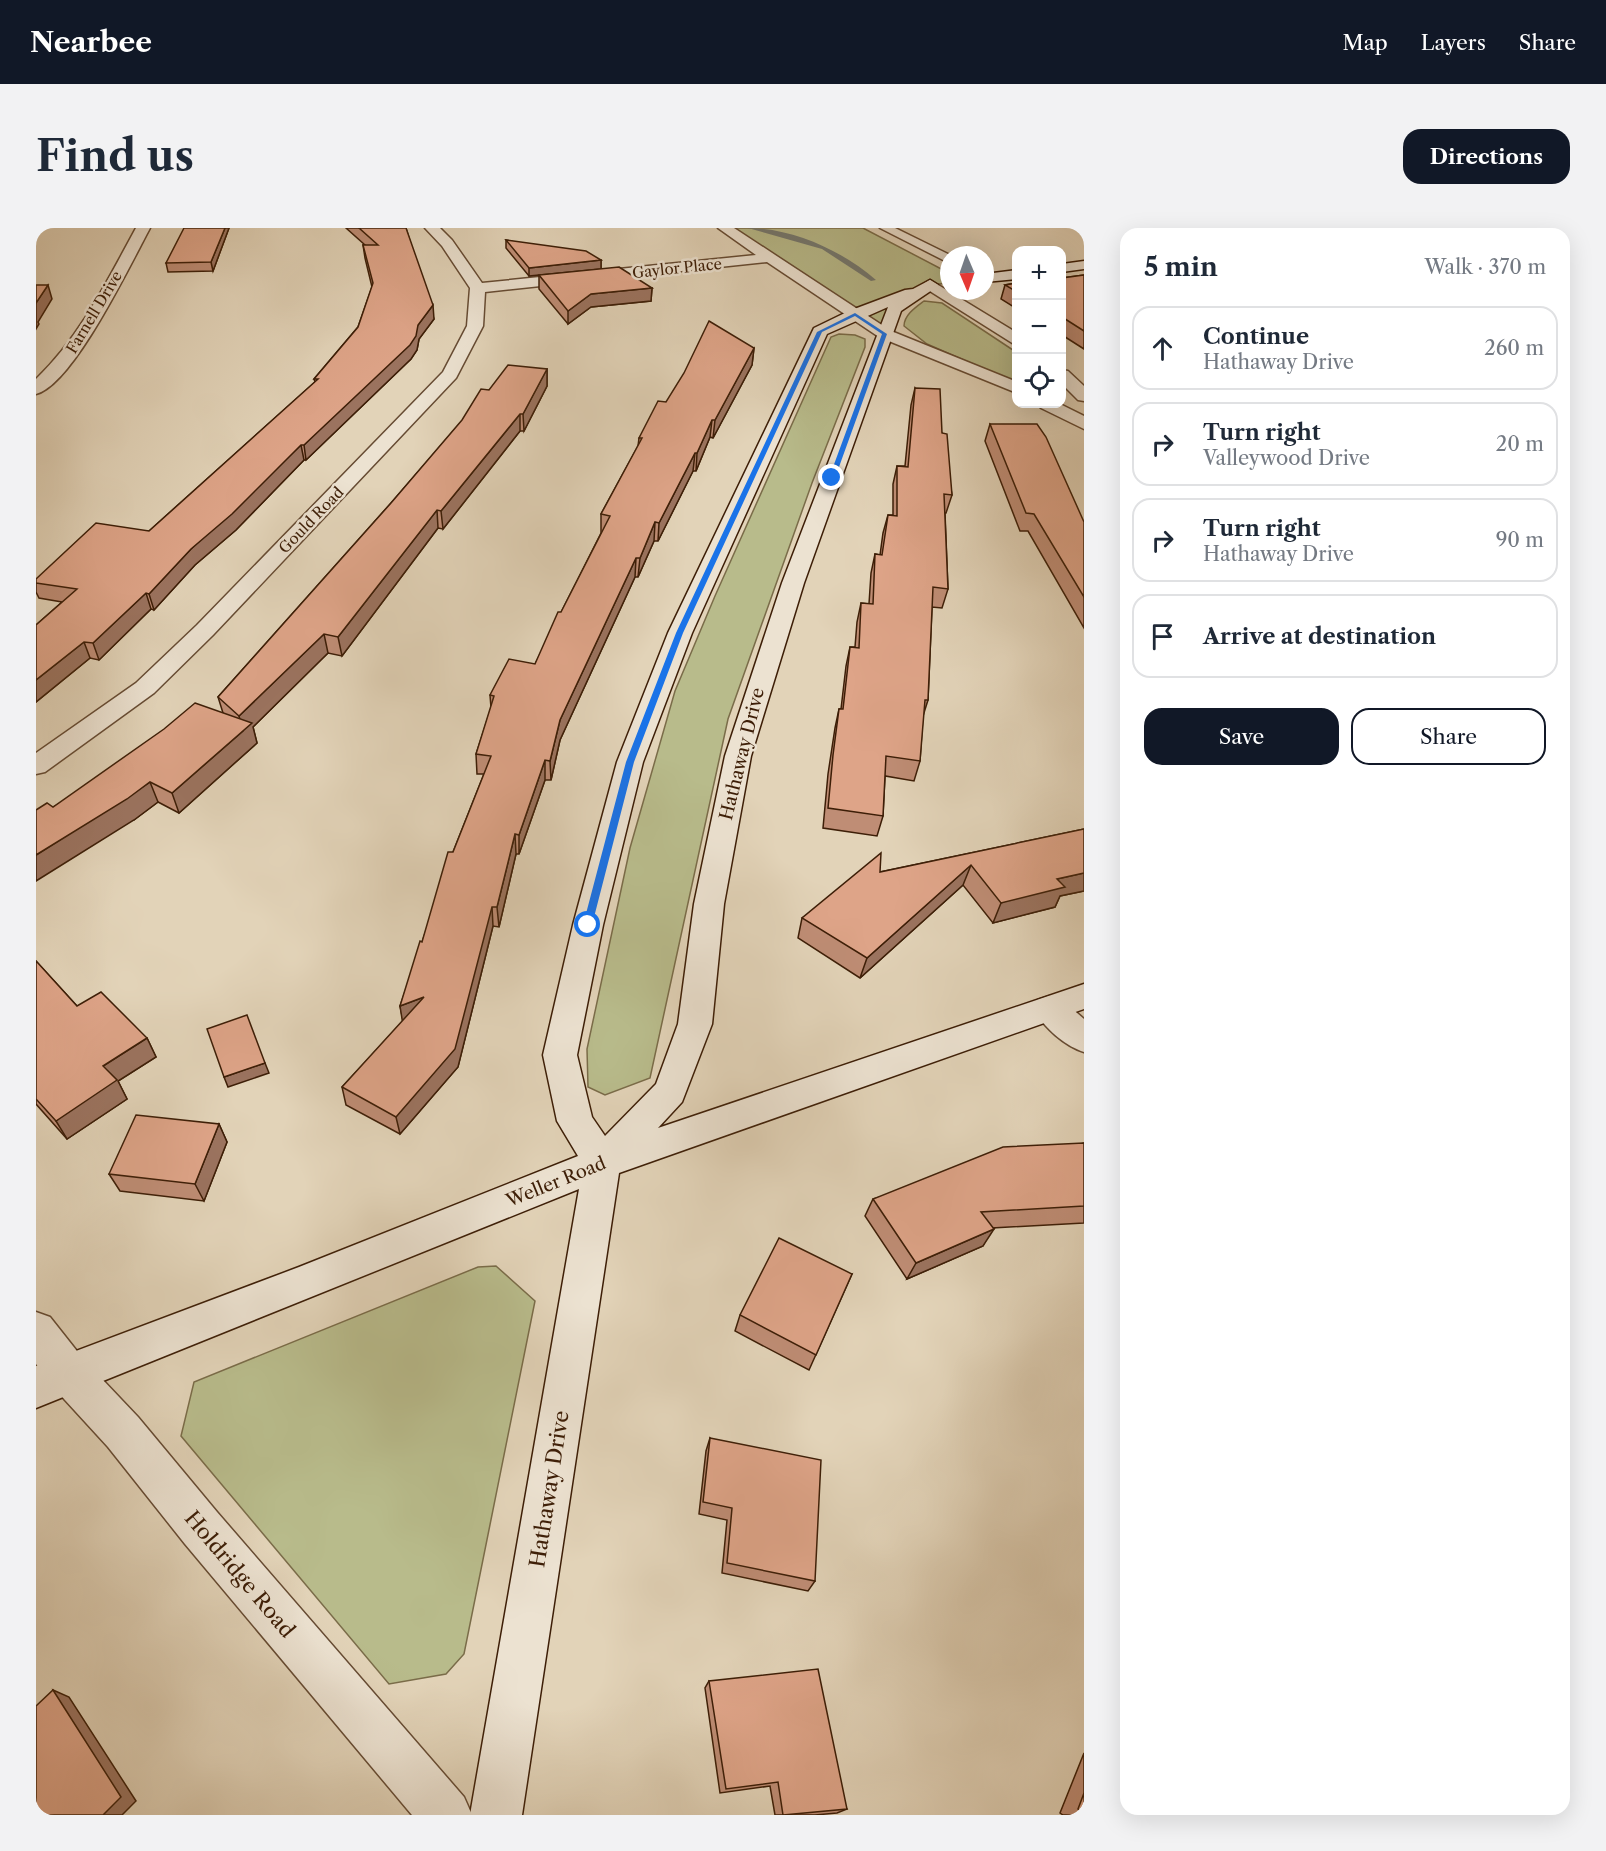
<!DOCTYPE html>
<meta charset="utf-8">
<style>
:root{--surface:#fff;--page:#f2f2f3;--text:#1f2937;--muted:#747a83;--line:#e0e1e3;--accent:#111827}
body{margin:0;font-family:"Libre Caslon Text",serif;background:var(--page);color:var(--text)}
.controls{position:absolute;right:18px;top:18px;display:grid;overflow:hidden;border-radius:12px;box-shadow:0 6px 24px #0002}
.controls button{width:54px;height:54px;display:grid;place-items:center;padding:0;border:0;border-bottom:2px solid var(--line);background:var(--surface);color:var(--text);font:30px sans-serif}
.compass{position:absolute;left:904px;top:18px;width:54px;height:54px;border-radius:50%;background:var(--surface);box-shadow:0 6px 24px #0002;rotate:178deg}
.stop{position:absolute;width:18px;height:18px;margin:-14px;border:4px solid #1a73e8;border-radius:50%;background:#fff}
.stop.end{background:#1a73e8;border-color:#fff;box-shadow:0 2px 6px #0008}
.list{margin:0;padding:0;list-style:none}
h2{display:flex;justify-content:space-between;align-items:center;height:78px;margin:0;padding:0 24px;font-size:26px}
h2 small{font-size:20px;font-weight:400;color:var(--muted)}
.list li{display:grid;grid-template-columns:39px 1fr auto;gap:18px;align-items:center;box-sizing:border-box;height:84px;margin:0 12px 12px;padding:0 12px;border:2px solid var(--line);border-radius:18px}
.list b{display:block;font-size:22px;white-space:nowrap}
.list p{margin:0;font-size:20px;white-space:nowrap;color:var(--muted)}
.list em{font-size:20px;font-style:normal;color:var(--muted)}
.actions{display:flex;gap:12px;padding:18px 24px}
.actions a{flex:1;padding:14px 0;border:2px solid var(--accent);border-radius:18px;text-align:center;font-size:21px;color:var(--accent)}
.actions .main{background:var(--accent);color:#fff}
.icon{flex:none;width:33px;height:33px;fill:none;stroke:currentColor;stroke-width:2;stroke-linecap:round;stroke-linejoin:round}
.map{position:relative;flex:none;width:1048px;height:1587px;overflow:hidden;border-radius:18px}
header{display:flex;align-items:center;gap:36px;box-sizing:border-box;height:84px;padding:0 30px;background:var(--accent);color:#fff}
header strong{font-size:28px}
nav{display:flex;gap:33px;margin-inline-start:auto;font-size:21px}
.intro{display:flex;align-items:center;justify-content:space-between;box-sizing:border-box;height:144px;padding:0 36px}
h1{margin:0;font-size:42px}
.button{padding:15px 27px;border-radius:18px;background:var(--accent);color:#fff;font-size:21px;font-weight:700}
main{display:flex;gap:36px;padding:0 36px}
aside{flex:1;background:var(--surface);border-radius:18px;box-shadow:0 6px 24px #0002}
.map>svg:first-child{display:block}
.green{fill:#b8bb8b;stroke:#7a6c49;stroke-width:1.5}
.lines{fill:none;stroke-linecap:round;stroke-linejoin:round}
.stream{fill:#747971;fill-rule:evenodd}
.lane-casing{stroke:#664b33;stroke-width:3}
.street-casing{stroke:#664b33;stroke-width:3}
.secondary-casing{stroke:#3d1e07;stroke-width:3}
.lane{fill:#ece2d1;fill-rule:evenodd}
.street{fill:#ece2d1;fill-rule:evenodd}
.secondary{fill:#ece2d1;fill-rule:evenodd}
.wall{fill:#bf8d75;stroke:#3d1e07;stroke-width:1.5}
.shaded-wall{fill:#9b735f;stroke:#3d1e07;stroke-width:1.5}
.building{fill:#dea488;stroke:#3d1e07;stroke-width:1.5}
.route{fill:#1a73e8}
.labels{text-anchor:middle;dominant-baseline:central;stroke-width:5;stroke-linejoin:round;paint-order:stroke}
.far-street-label{font-size:15px;fill:#3d1e07;stroke:#ece2d1}
.street-label{font-size:18px;fill:#3d1e07;stroke:#ece2d1}
.near-street-label{font-size:21px;fill:#3d1e07;stroke:#ece2d1}
</style>
<header>
<strong>Nearbee</strong>
<nav><a>Map</a><a>Layers</a><a>Share</a></nav>
</header>
<div class="intro"><h1>Find us</h1><a class="button">Directions</a></div>
<main>
<div class="map">
<svg width="1048" height="1587" viewBox="0 0 1048 1587">
<rect width="100%" height="100%" fill="#e2d3b8"/>
<filter id="stains"><feTurbulence type="fractalNoise" baseFrequency=".00333" numOctaves="4"/><feColorMatrix values="0 0 0 0 .2 0 0 0 0 .09 0 0 0 0 .02 0 0 0 .5 -.17"/></filter>
<radialGradient id="worn" r=".72"><stop offset=".6" stop-color="#630" stop-opacity="0"/><stop offset="1" stop-color="#630" stop-opacity=".3"/></radialGradient>
<!-- green -->
<g class="green">
<path d="M689,0h138l86,45v10l-19,2 -36,24 -9,25z"/>
<path d="M888,73l18,2 74,49v31l-89,-39 -23,-18c0,-11 12,-19 20,-25z"/>
<path d="M803,106l16,1 10,4v8l-53,136 -84,236 -78,359 -45,17 -17,-8 -1,-38 43,-201 45,-157 40,-95 116,-259z"/>
<path d="M460,1038l39,35 -71,353 -18,20 -57,10 -208,-248 13,-54 284,-115z"/>
</g>
<g class="lines">
<!-- stream -->
<path class="stream" d="M712,0c45,0 95,23 128,52l-5,1 -49,-32z"/>
<defs>
<path id="lane" d="M844,0h15l55,27 -1,8z"/>
<g id="street">
<path d="M100,0h14c-19,35 -77,157 -114,166v-15c44,-42 71,-98 100,-151z"/>
<path d="M389,0h15l12,12 30,43 274,-28 -38,-27h16l157,103 126,51v11l-138,-56 -112,-75 -282,30 -2,34 -27,52 -243,257 -59,58 -109,79 -9,2v-21l100,-70 61,-58 246,-253 24,-46 3,-38 -28,-42z"/>
<path d="M894,52l87,53v13l-92,-58 -3,-3z"/>
<path d="M1026,142l6,1 16,15v15l-6,-1 -16,-16z"/>
<path d="M1002,176h22l24,12v13l-43,-21z"/>
<path d="M1014,768l12,4 22,19v33c-19,-6 -41,-25 -50,-43l4,-9z"/>
<path d="M0,1084l14,5 34,43 54,57 79,95 247,285 8,18h-60l-227,-271 -77,-97 -54,-59 -18,-24z"/>
</g>
<g id="secondary">
<path d="M1048,33v8l-22,3v-8z"/>
<path d="M981,42v9l-32,3v-8z"/>
<path d="M894,52l8,5 -3,3 -34,23 -97,272 -53,173 -27,148 -12,120 -30,78 -24,26 426,-144v25l-465,164 -97,642h-52l109,-626 -543,219v-42l263,-99 279,-111 -21,-35 -14,-66 30,-130 44,-163 51,-129 146,-305 35,-17 56,-21 8,-1zM852,79l-106,276 -57,173 -31,148 -16,120 -22,60 -51,52 -13,-19 -15,-62 26,-130 40,-163 49,-129 135,-299z"/>
</g>
</defs>
<!-- lane casing -->
<use href="#lane" class="lane-casing"/>
<!-- street casing -->
<use href="#street" class="street-casing"/>
<!-- secondary casing -->
<use href="#secondary" class="secondary-casing"/>
<!-- lane -->
<use href="#lane" class="lane"/>
<!-- street -->
<use href="#street" class="street"/>
<!-- secondary -->
<use href="#secondary" class="secondary"/>
</g>
<!-- wall -->
<g class="wall">
<path d="M193,0l-16,43 -45,1 -2,-9z"/>
<path d="M310,0h60l28,91 -15,20 -2,11 -6,9 -105,101h-2l-68,70 -41,35 -41,45 -3,-1 -52,51 -9,-2 -54,44v-77l26,-23 -23,-4 -3,-6v-13l113,-48 166,-149 -1,-3 44,-52 14,-40 -7,-29 -2,-13h2z"/>
<path d="M470,12l95,20v9l-72,7 -23,-28z"/>
<path d="M503,47l113,13 -1,13 -60,6 -23,17 -29,-35z"/>
<path d="M1048,47v74l-22,-14v-57z"/>
<path d="M981,55v26l-16,-10 4,-14z"/>
<path d="M718,120l-2,17 -39,73 -3,-1 -14,34h-3l-35,70h-4l-16,36h-3l-75,163 -9,40h-6l-26,74h-3l-17,73 -6,-1 -35,141 -58,67 -54,-29 -4,-18 61,-66 -3,-15 53,-154 31,-78h-7l-1,-20 15,-46 -1,-13 45,-31 66,-131v-19l37,-68 1,-8 27,-36z"/>
<path d="M511,141v17l-23,45h-4l-77,98 -5,-1 -96,128 -14,-3 -75,74 4,16 -78,70 -21,-11 -24,18 -81,-13 170,-94 -5,-16 173,-194 98,-113z"/>
<path d="M879,160l27,45 10,62 -6,18h-1l3,76 -6,19 -10,-1 -4,93 -5,16 -3,45 -6,20 -29,-5 -2,40 -6,20 -54,-8 5,-54 7,-46 4,-19h2l5,-43 4,-19h5l2,-25 4,-19 8,1 2,-31 4,-19 5,1 3,-22 5,-18h5v-31l4,-18h8l6,-61z"/>
<path d="M954,196l94,98v106l-56,-97h-8l-35,-90z"/>
<path d="M1048,601v62l-24,5 -5,11 -62,16 -30,-38 -103,93 -62,-40 4,-20 78,-46z"/>
<path d="M0,733l41,45 70,32 9,19 -38,24 9,18 -60,40 -31,-35z"/>
<path d="M183,896l8,18 -23,59 -84,-10 -11,-17z"/>
<path d="M1048,915v80l-92,5 -9,18 -76,33 -42,-63 8,-17z"/>
<path d="M816,1046l-43,96 -74,-39 5,-16z"/>
<path d="M674,1210l105,143 -7,10 -86,-18 5,-53 -28,-6 7,-63z"/>
<path d="M673,1453l138,128 -10,4 -22,2h-40l-5,-29 -50,7 -15,-105z"/>
<path d="M1048,1525v62h-21l-3,-2z"/>
</g>
<!-- shaded-wall -->
<g class="shaded-wall">
<path d="M189,0h4l-16,43 -2,-9z"/>
<path d="M565,32v9l-72,7v-8z"/>
<path d="M12,57l4,14 -14,23 1,2 -3,5v-26z"/>
<path d="M616,60l-1,13 -60,6 -23,17v-13l23,-17z"/>
<path d="M397,77l1,14 -15,20 -2,11 -6,9 -105,101 -2,-15 114,-120z"/>
<path d="M718,120l-2,17 -39,73 2,-18z"/>
<path d="M511,141v17l-23,45 -1,-17z"/>
<path d="M484,186v17l-77,98 -2,-18z"/>
<path d="M676,192l-2,17 -14,34 1,-18z"/>
<path d="M265,217l3,15 -68,70 -41,35 -41,45 -5,-16 42,-45z"/>
<path d="M659,225l-2,18 -35,70 1,-18z"/>
<path d="M401,282l1,18 -96,128 -4,-19z"/>
<path d="M619,294l-1,19 -16,36 2,-19z"/>
<path d="M600,330l-1,19 -75,163 -9,40 -1,-19 10,-41z"/>
<path d="M110,365l5,16 -52,51 -6,-17z"/>
<path d="M288,406l4,19 -75,74 4,16 -78,70 -7,-20 71,-62 -4,-15z"/>
<path d="M48,414l6,16 -54,44v-22z"/>
<path d="M509,532v20l-26,74v-19z"/>
<path d="M114,554l8,20 -24,18 -98,61v-26z"/>
<path d="M479,606l1,20 -17,73 -2,-20z"/>
<path d="M935,637l-8,20 -103,93 7,-20z"/>
<path d="M1048,645v18l-24,5 -5,11 -62,16 8,-20 56,-24z"/>
<path d="M456,679l1,19 -35,141 -58,67 -4,-17z"/>
<path d="M388,769l-21,28 -3,-19z"/>
<path d="M111,810l9,19 -38,24 9,18 -60,40 -11,-18 47,-55z"/>
<path d="M229,835l4,10 -41,14 -4,-10z"/>
<path d="M183,896l8,18 -23,59 -9,-17z"/>
<path d="M958,1001l-11,17 -76,33 9,-16z"/>
<path d="M17,1462l16,7 67,104 -14,14h-19z"/>
</g>
<!-- building -->
<g class="building">
<path d="M148,0h41l-14,34 -45,1z"/>
<path d="M323,0h47l27,77 -15,20 -2,11 -6,9 -106,100h-3l-69,69 -41,35 -42,45 -3,-1 -53,50 -9,-1 -48,38v-55l41,-36 -41,-6v-4l60,-56 53,8 169,-152h-4l44,-52 15,-44 -10,-38h15z"/>
<path d="M470,12l80,11 15,9 -72,8z"/>
<path d="M583,39l33,21 -61,6 -23,17 -29,-36z"/>
<path d="M1048,47v56l-22,-14v-39z"/>
<path d="M981,55v9l-12,-7z"/>
<path d="M0,57h12l-12,18z"/>
<path d="M673,93l45,27 -39,72h-3l-15,33h-2l-36,70 -4,-1 -15,36h-4l-76,162 -10,41 -5,-1 -26,75 -4,-1 -18,73h-5l-37,142 -59,68 -54,-30 82,-90 -24,9 20,-65 2,1 26,-90h5l38,-96 -15,-2 18,-58 -4,-1 19,-36 26,5 23,-52h3l49,-96 -9,-2 41,-76h-3l19,-37 8,1 18,-29z"/>
<path d="M472,137l39,4 -24,45h-3l-79,97 -4,-1 -99,127 -14,-3 -85,82 -21,-19 173,-194 71,-83 19,-31 8,1z"/>
<path d="M879,160l25,1 2,44 5,1 5,61 -8,-1 4,95 -15,-2 -5,113h-3l-5,61 -34,-5 -3,60 -55,-8 5,-53 6,-46h4l7,-62 9,1 2,-45 12,1 2,-50 7,1 6,-40 9,1v-50l11,1z"/>
<path d="M954,196h47l9,13 38,85v75l-50,-83 -8,-1z"/>
<path d="M159,475l57,20 -80,70 -22,-11 -23,17 -91,56v-45l11,-7 6,4 111,-78z"/>
<path d="M1048,601v44l-27,6 8,8 -64,16 -30,-38 -104,93 -65,-40 79,-65 -1,19z"/>
<path d="M0,733l41,45 24,-14 46,46 -44,28 14,14 -61,41 -20,-22z"/>
<path d="M211,787l18,48 -41,14 -17,-48z"/>
<path d="M100,887l83,9 -24,60 -86,-10z"/>
<path d="M1048,915v63l-103,6 13,17 -78,34 -43,-64 130,-52z"/>
<path d="M743,1010l73,36 -36,81 -76,-40z"/>
<path d="M674,1210l111,22 -6,121 -88,-18 5,-55 -29,-6z"/>
<path d="M782,1441l29,140 -64,6 -5,-33 -52,7 -17,-108z"/>
<path d="M17,1462l68,107 -18,18h-67v-109z"/>
<path d="M1048,1565v21l-6,-5z"/>
</g>
<!-- route -->
<path class="route" d="M819,85l32,21 -52,144h-6l53,-144 -27,-18 -33,16 -139,301 -49,129 -42,163 -1,2h-7l-1,-2 43,-163 50,-129 141,-301z"/>
<g class="labels">
<!-- far-street labels -->
<g class="far-street-label">
<text transform="translate(641 40) rotate(-6)">Gaylor Place</text>
<text transform="translate(58 84) rotate(-59)">Farnell Drive</text>
<text transform="translate(275 292) rotate(-46)">Gould Road</text>
</g>
<!-- street labels -->
<g class="street-label">
<text transform="translate(706 526) rotate(-76)">Hathaway Drive</text>
<text transform="translate(520 954) rotate(-22)">Weller Road</text>
</g>
<!-- near-street labels -->
<g class="near-street-label">
<text transform="translate(513 1261) rotate(-81)">Hathaway Drive</text>
<text transform="translate(204 1346) rotate(50)">Holdridge Road</text>
</g>
</g>
<rect width="100%" height="100%" filter="url(#stains)"/>
<rect width="100%" height="100%" fill="url(#worn)"/>
</svg>
<div class="controls">
<button>+</button>
<button>−</button>
<button><svg class="icon" aria-label="locate" viewBox="0 0 24 24"><circle cx="12" cy="12" r="6"/><path d="M12 2v4M12 18v4M2 12h4M18 12h4"/></svg></button>
</div>
<svg class="compass" viewBox="-18 -18 36 36"><path d="M0-13l5 13h-10z" fill="#e53935"/><path d="M0 13l5-13h-10z" fill="#747a83"/></svg>
<div class="stop" style="left:552px;top:697px"></div>
<div class="stop end" style="left:796px;top:250px"></div>
</div>
<aside>
<h2>5 min<small>Walk · 370 m</small></h2>
<ul class="list">
<li><svg class="icon" aria-label="ahead" viewBox="0 0 24 24"><path d="M12 20V5M6 11l6-6 6 6"/></svg><div><b>Continue</b><p>Hathaway Drive</p></div><em>260 m</em></li>
<li><svg class="icon" aria-label="right" viewBox="0 0 24 24"><path d="M7 20v-9h11M14 6l5 5-5 5"/></svg><div><b>Turn right</b><p>Valleywood Drive</p></div><em>20 m</em></li>
<li><svg class="icon" aria-label="right" viewBox="0 0 24 24"><path d="M7 20v-9h11M14 6l5 5-5 5"/></svg><div><b>Turn right</b><p>Hathaway Drive</p></div><em>90 m</em></li>
<li><svg class="icon" aria-label="arrive" viewBox="0 0 24 24"><path d="M6 21V4h12l-3 4 3 4H6"/></svg><div><b>Arrive at destination</b></div></li>
</ul>
<div class="actions"><a class="main">Save</a><a>Share</a></div>
</aside>
</main>
